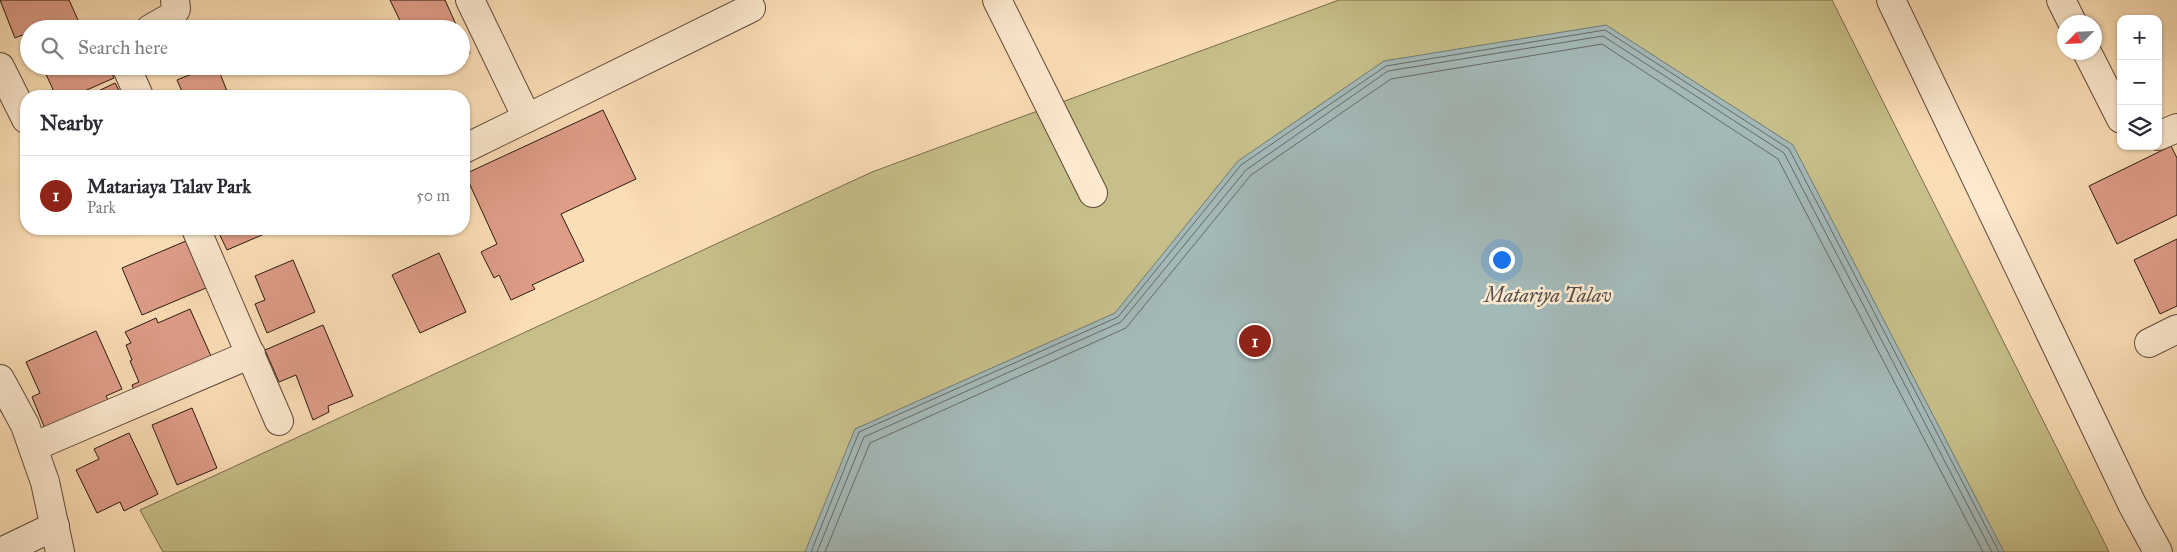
<!DOCTYPE html>
<meta charset="utf-8">
<style>
:root{--surface:#fff;--page:#f7f7f7;--text:#2b2b33;--muted:#7c7c81;--line:#e1e1e2;--accent:#8f2418}
body{margin:0;font-family:"IM FELL Great Primer",serif;background:var(--page);color:var(--text)}
.controls{position:absolute;right:15px;top:15px;display:grid;overflow:hidden;border-radius:10px;box-shadow:0 1px 4px #0004}
.controls button{width:45px;height:45px;display:grid;place-items:center;padding:0;border:0;border-bottom:1px solid var(--line);background:var(--surface);color:var(--text);font:25px sans-serif}
.compass{position:absolute;left:2057px;top:15px;width:45px;height:45px;border-radius:50%;background:var(--surface);box-shadow:0 1px 4px #0004;rotate:246deg}
.you{position:absolute;left:1501px;top:259px;width:18px;height:18px;margin:-12px;border:4px solid #fff;border-radius:50%;background:#1a73e8;box-shadow:0 0 0 8px #1a73e833}
.badge{display:grid;place-items:center;width:32px;height:32px;border-radius:50%;background:var(--accent);color:#fff;font-size:16px;font-weight:700}
.pin{position:absolute;translate:-50% -50%;border:2px solid #fff;box-shadow:0 1px 5px #0006}
.list{margin:0;padding:0;list-style:none}
h2{display:flex;justify-content:space-between;align-items:center;height:65px;margin:0;padding:0 20px;font-size:21px}
h2 small{font-size:16px;font-weight:400;color:var(--muted)}
.list li{display:grid;grid-template-columns:32px 1fr auto;gap:15px;align-items:center;box-sizing:border-box;height:80px;padding:0 20px;border-top:1px solid var(--line)}
.list b{display:block;font-size:19px;white-space:nowrap}
.list p{margin:0;font-size:16px;white-space:nowrap;color:var(--muted)}
.list em{font-size:16px;font-style:normal;color:var(--muted)}
.icon{flex:none;width:28px;height:28px;fill:none;stroke:currentColor;stroke-width:2;stroke-linecap:round;stroke-linejoin:round}
.map{position:relative;flex:none;width:2177px;height:552px;overflow:hidden}
.search{position:absolute;background:var(--surface);box-shadow:0 1px 4px #0004;left:20px;top:20px;width:450px;height:55px;display:flex;align-items:center;gap:12px;box-sizing:border-box;padding:0 18px;border-radius:28px;color:var(--muted);font-size:19px}
.panel{position:absolute;background:var(--surface);box-shadow:0 1px 4px #0004;left:20px;top:90px;width:450px;height:145px;border-radius:20px}
.map>svg:first-child{display:block}
.green{fill:#c6bf89;stroke:#786c4e}
.water{fill:#a3b9b8;stroke:#737976}
.lines{fill:none;stroke-linecap:round;stroke-linejoin:round}
.shore{stroke:#676965;stroke-width:1}
.building{fill:#df9d88;stroke:#2b1912}
.minor-casing{stroke:#5f4a3b;stroke-width:30}
.minor{stroke:#fdead0;stroke-width:28}
.labels{text-anchor:middle;dominant-baseline:central;stroke-width:5;stroke-linejoin:round;paint-order:stroke}
.water-label{font-size:20px;font-style:italic;fill:#55514c;stroke:#fdead0}
</style>
<div class="map">
<svg width="2177" height="552" viewBox="0 0 2177 552">
<rect width="100%" height="100%" fill="#fcdeb6"/>
<filter id="stains"><feTurbulence type="fractalNoise" baseFrequency=".004" numOctaves="4"/><feColorMatrix values="0 0 0 0 .2 0 0 0 0 .09 0 0 0 0 .02 0 0 0 .5 -.17"/></filter>
<radialGradient id="worn" r=".72"><stop offset=".6" stop-color="#630" stop-opacity="0"/><stop offset="1" stop-color="#630" stop-opacity=".3"/></radialGradient>
<!-- green -->
<path class="green" d="M1339,0h493l277,552h-1946l-23,-42 732,-338z"/>
<!-- water -->
<path class="water" d="M1606,25l187,120 211,407h-1199l50,-123 260,-116 123,-152 146,-100z"/>
<g class="lines">
<!-- shore -->
<g class="shore">
<path d="M811,552l48,-120 259,-115 123,-152 145,-99 219,-36 184,119 210,403"/>
<path d="M817,552l47,-115 257,-115 125,-152 142,-99 215,-35 181,117 208,399"/>
<path d="M825,552l45,-109 256,-115 125,-153 140,-96 211,-35 176,115 205,393"/>
</g>
</g>
<!-- building -->
<g class="building">
<path d="M0,0h69l13,29h-53v20l-7,-14 -7,3z"/>
<path d="M390,0h55l13,29h-54z"/>
<path d="M461,35l9,18 -9,4z"/>
<path d="M52,66h56l6,12 -41,18h-17l-12,-26z"/>
<path d="M211,66h6l12,30h-45l-7,-16z"/>
<path d="M422,66h20l-16,8z"/>
<path d="M115,83l7,13h-34z"/>
<path d="M603,110l33,69 -75,35 23,47 -52,24 3,4 -24,11 -12,-25 -5,3 -13,-26 16,-8 -32,-70z"/>
<path d="M2171,146l6,12v57l-60,29 -28,-58z"/>
<path d="M217,229h59l-49,21z"/>
<path d="M2177,239v67l-17,8 -26,-54z"/>
<path d="M186,241l20,47 -64,27 -20,-47z"/>
<path d="M439,253l27,59 -46,21 -28,-58z"/>
<path d="M293,260l22,52 -48,21 -12,-29 10,-4 -10,-24z"/>
<path d="M190,309l25,56 -77,35 -6,-15 7,-3 -9,-21 2,-1 -6,-15 5,-2 -6,-11 31,-14 2,5z"/>
<path d="M323,325l30,71 -25,10 1,6 -16,8 -17,-45 -17,7 -14,-32z"/>
<path d="M96,331l26,58 -16,7 6,12 -64,28 -16,-39 8,-4 -14,-31z"/>
<path d="M192,408l25,60 -40,17 -25,-60z"/>
<path d="M129,433l29,61 -34,17 -4,-9 -23,11 -21,-43 23,-11 -5,-10z"/>
</g>
<g class="lines">
<defs>
<g id="minor">
<path d="M470,0l57,118"/>
<path d="M997,0l96,193"/>
<path d="M1891,0l241,504 26,48"/>
<path d="M2061,0l11,22"/>
<path d="M150,29l21,-12 5,-8 -1,-9"/>
<path d="M2087,52l34,67"/>
<path d="M126,66l13,30"/>
<path d="M0,67l26,52"/>
<path d="M2158,136l19,-8"/>
<path d="M464,149l287,-141"/>
<path d="M196,229l83,192"/>
<path d="M2149,343l28,-14"/>
<path d="M0,379l25,46 20,57 15,70"/>
<path d="M33,447l218,-93"/>
<path d="M1,552l54,-26"/>
</g>
</defs>
<!-- minor casing -->
<use href="#minor" class="minor-casing"/>
<!-- minor -->
<use href="#minor" class="minor"/>
</g>
<g class="labels">
<!-- water labels -->
<g class="water-label">
<text x="1548" y="295">Matariya Talav</text>
</g>
</g>
<rect width="100%" height="100%" filter="url(#stains)"/>
<rect width="100%" height="100%" fill="url(#worn)"/>
</svg>
<div class="controls">
<button>+</button>
<button>−</button>
<button><svg class="icon" aria-label="layers" viewBox="0 0 24 24"><path d="M12 4l9 5-9 5-9-5zM3 14l9 5 9-5"/></svg></button>
</div>
<svg class="compass" viewBox="-18 -18 36 36"><path d="M0-13l5 13h-10z" fill="#e53935"/><path d="M0 13l5-13h-10z" fill="#7c7c81"/></svg>
<div class="you"></div>
<div class="pin badge" style="left:1255px;top:341px">1</div>
<div class="search"><svg class="icon" aria-label="search" viewBox="0 0 24 24"><circle cx="10" cy="10" r="6"/><path d="M15 15l6 6"/></svg>Search here</div>
<section class="panel">
<h2>Nearby<small></small></h2>
<ul class="list">
<li><span class="badge">1</span><div><b>Matariaya Talav Park</b><p>Park</p></div><em>50 m</em></li>
</ul>
</section>
</div>
